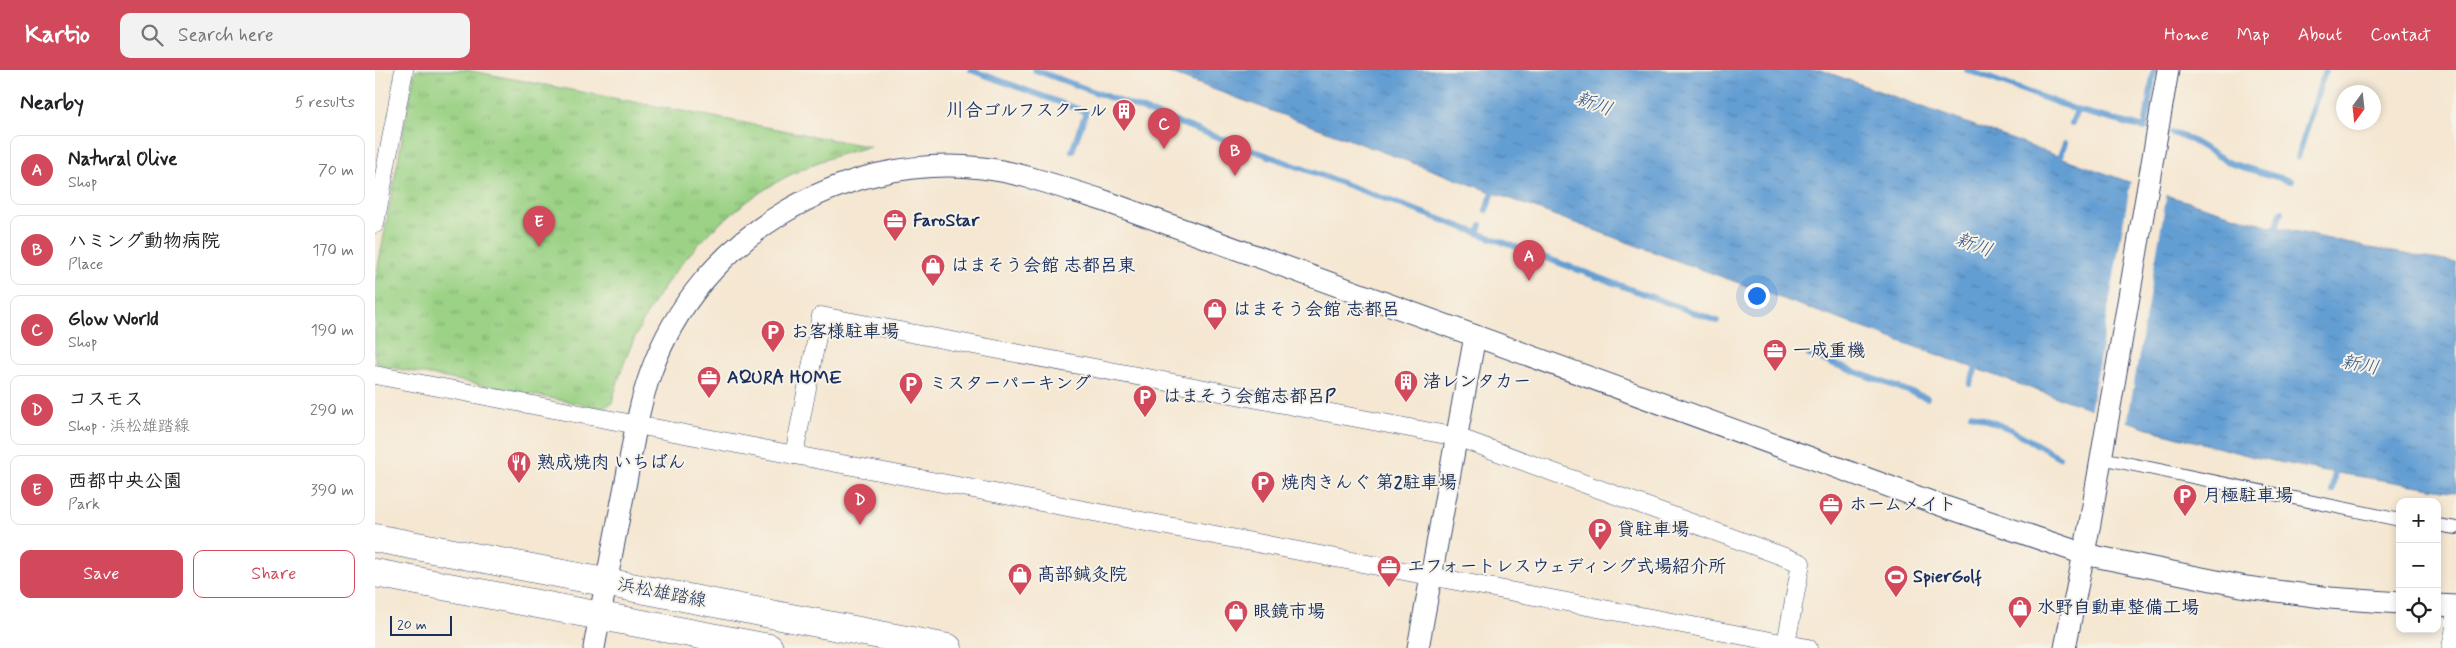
<!DOCTYPE html>
<meta charset="utf-8">
<style>
:root{--surface:#fff;--page:#f2f2f2;--text:#202124;--muted:#757577;--line:#e0e0e0;--accent:#d1495b}
body{margin:0;font-family:Mynerve,"Klee One",sans-serif;background:var(--page);color:var(--text)}
.controls{position:absolute;right:15px;bottom:15px;display:grid;overflow:hidden;border-radius:10px;box-shadow:0 2px 8px #0003}
.controls button{width:45px;height:45px;display:grid;place-items:center;padding:0;border:0;border-bottom:1px solid var(--line);background:var(--surface);color:var(--text);font:25px sans-serif}
.compass{position:absolute;left:1961px;top:15px;width:45px;height:45px;border-radius:50%;background:var(--surface);box-shadow:0 2px 8px #0003;rotate:195deg}
.scale{position:absolute;left:15px;bottom:12px;width:62px;box-sizing:border-box;padding-left:5px;border:2px solid #1b2f5e;border-top:0;font-size:14px;line-height:18px;white-space:nowrap;color:#1b2f5e;-webkit-text-stroke:4px #f7f3e8;paint-order:stroke}
.you{position:absolute;left:1381px;top:225px;width:18px;height:18px;margin:-12px;border:4px solid #fff;border-radius:50%;background:#1a73e8;box-shadow:0 0 0 8px #1a73e833}
.badge{display:grid;place-items:center;width:32px;height:32px;border-radius:50%;background:var(--accent);color:#fff;font-size:16px;font-weight:700}
.pin{position:absolute;translate:-50% -41px;filter:drop-shadow(0 1px 2px #0008)}
.pin::after{content:'';position:absolute;top:26px;width:18px;height:15px;background:inherit;clip-path:polygon(0 0,100% 0,50% 100%)}
.list{margin:0;padding:0;list-style:none}
h2{display:flex;justify-content:space-between;align-items:center;height:65px;margin:0;padding:0 20px;font-size:21px}
h2 small{font-size:16px;font-weight:400;color:var(--muted)}
.list li{display:grid;grid-template-columns:32px 1fr auto;gap:15px;align-items:center;box-sizing:border-box;height:70px;margin:0 10px 10px;padding:0 10px;border:1px solid var(--line);border-radius:10px}
.list b{display:block;font-size:19px;white-space:nowrap}
.list p{margin:0;font-size:16px;white-space:nowrap;color:var(--muted)}
.list em{font-size:16px;font-style:normal;color:var(--muted)}
.actions{display:flex;gap:10px;padding:15px 20px}
.actions a{flex:1;padding:11px 0;border:1px solid var(--accent);border-radius:10px;text-align:center;font-size:18px;color:var(--accent)}
.actions .main{background:var(--accent);color:#fff}
.icon{flex:none;width:28px;height:28px;fill:none;stroke:currentColor;stroke-width:2;stroke-linecap:round;stroke-linejoin:round}
.map{position:relative;flex:none;width:2081px;height:578px;overflow:hidden}
header{display:flex;align-items:center;gap:30px;box-sizing:border-box;height:70px;padding:0 25px;background:var(--accent);color:#fff}
header strong{font-size:24px}
nav{display:flex;gap:28px;margin-inline-start:auto;font-size:18px}
.search{width:350px;height:45px;background:var(--page);display:flex;align-items:center;gap:12px;box-sizing:border-box;padding:0 18px;border-radius:10px;color:var(--muted);font-size:19px}
main{display:flex}
aside{flex:1;background:var(--surface)}
.map>svg:first-child{display:block}
.park{fill:url(#park-tufts);stroke:#5b8072}
.water{fill:url(#water-ripples);stroke:#3f6698}
.pier{fill:#f5e7d1}
.lines{fill:none;stroke-linecap:round;stroke-linejoin:round}
.stream{stroke:#639ed3;stroke-width:6}
.pedestrian-casing{stroke:#3c4b6f;stroke-width:14}
.minor-casing{stroke:#3c4b6f;stroke-width:19}
.tertiary-casing{stroke:#3c4b6f;stroke-width:23}
.primary-casing{stroke:#3c4b6f;stroke-width:29}
.pedestrian{stroke:#fff;stroke-width:12}
.minor{stroke:#fff;stroke-width:18}
.tertiary{stroke:#fff;stroke-width:21}
.primary{stroke:#fff;stroke-width:28}
.labels{text-anchor:middle;dominant-baseline:central;stroke-width:4;stroke-linejoin:round;paint-order:stroke}
.poi-label{font-size:18px;font-weight:bold;fill:#1b2f5e;stroke:#f7f3e8;text-anchor:start}
.street-label{font-size:18px;fill:#1b2f5e;stroke:#f7f3e8}
.water-label{font-size:19px;font-style:italic;fill:#345687;stroke:#f7f3e8}
</style>
<header>
<strong>Kartio</strong>
<div class="search"><svg class="icon" aria-label="search" viewBox="0 0 24 24"><circle cx="10" cy="10" r="6"/><path d="M15 15l6 6"/></svg>Search here</div>
<nav><a>Home</a><a>Map</a><a>About</a><a>Contact</a></nav>
</header>
<main>
<aside>
<h2>Nearby<small>5 results</small></h2>
<ul class="list">
<li><span class="badge">A</span><div><b>Natural Olive</b><p>Shop</p></div><em>70 m</em></li>
<li><span class="badge">B</span><div><b>ハミング動物病院</b><p>Place</p></div><em>170 m</em></li>
<li><span class="badge">C</span><div><b>Glow World</b><p>Shop</p></div><em>190 m</em></li>
<li><span class="badge">D</span><div><b>コスモス</b><p>Shop · 浜松雄踏線</p></div><em>290 m</em></li>
<li><span class="badge">E</span><div><b>西都中央公園</b><p>Park</p></div><em>390 m</em></li>
</ul>
<div class="actions"><a class="main">Save</a><a>Share</a></div>
</aside>
<div class="map">
<svg width="2081" height="578" viewBox="0 0 2081 578">
<defs>
<pattern id="park-tufts" width="24" height="20" patternUnits="userSpaceOnUse" patternTransform="scale(1.25)"><rect width="24" height="20" fill="#9bd285"/><path d="M3 7l-1-3M5 7V3M7 7l1-3M15 17l-1-3M17 17v-4M19 17l1-3" fill="none" stroke="#7eab70"/></pattern>
<pattern id="water-ripples" width="26" height="14" patternUnits="userSpaceOnUse" patternTransform="scale(1.25)"><rect width="26" height="14" fill="#639ed3"/><path d="M2 4q2-2 4 0t4 0M15 11q2-2 4 0t4 0" fill="none" stroke="#5181ae"/></pattern>
</defs>
<rect width="100%" height="100%" fill="#f7f3e8"/>
<filter id="ink" filterUnits="userSpaceOnUse"><feTurbulence type="fractalNoise" baseFrequency=".02" numOctaves="2"/><feDisplacementMap in="SourceGraphic" scale="10" xChannelSelector="R" yChannelSelector="G"/><feConvolveMatrix kernelMatrix="1 2 1 2 8 2 1 2 1" color-interpolation-filters="sRGB"/></filter>
<filter id="wash" filterUnits="userSpaceOnUse"><feTurbulence type="fractalNoise" baseFrequency=".0096" numOctaves="4" result="noise"/><feDisplacementMap in="SourceGraphic" scale="20" xChannelSelector="R" yChannelSelector="G"/><feGaussianBlur stdDeviation="1.12" result="paint"/><feColorMatrix in="noise" values="0 0 0 0 0 0 0 0 0 0 0 0 0 0 0 0 0 1.4 0 .05"/><feComposite in="paint" operator="in"/></filter>
<g filter="url(#wash)">
<rect width="100%" height="100%" fill="#f5e7d1"/>
<!-- park -->
<path class="park" d="M40,0h51l405,77c-126,23 -231,134 -259,256l-10,5 -214,-41 -13,-5v-79z"/>
<!-- water -->
<path class="water" d="M786,0h660l341,124 101,30 102,23 91,16v229l-137,-22 -65,-13 -94,-25 -139,-47 -343,-124z"/>
<!-- pier -->
<path class="pier" d="M1756,110l36,13 -40,231 -37,-12z"/>
<g class="lines">
<!-- stream -->
<g class="stream">
<path d="M596,0l115,42 -14,39"/>
<path d="M660,0l682,251"/>
<path d="M1592,0l113,41 65,17 9,-58"/>
<path d="M1697,53l5,-13"/>
<path d="M1797,63l15,5 45,26 59,17"/>
<path d="M1923,87l27,-87"/>
<path d="M1682,95l8,-22"/>
<path d="M1111,140l10,-25"/>
<path d="M1103,163l3,-8"/>
<path d="M1899,165l7,-23"/>
<path d="M1434,285l118,43"/>
<path d="M1595,314l8,-22"/>
<path d="M1596,344l39,15 49,28"/>
<path d="M1957,420l4,-26"/>
</g>
</g>
</g>
<g filter="url(#ink)">
<g class="lines">
<defs>
<g id="pedestrian">
<path d="M1726,388l299,62"/>
<path d="M2062,455l19,3"/>
</g>
<g id="minor">
<path d="M0,154l29,-154"/>
<path d="M0,305l1433,273"/>
<path d="M419,385l27,-139 636,121 344,126 -15,81"/>
<path d="M2076,578l4,-21v-21"/>
</g>
<g id="tertiary">
<path d="M2062,535l19,1"/>
<path d="M219,578c10,-56 21,-111 32,-167 7,-36 12,-74 25,-109 48,-134 190,-220 331,-204 42,5 80,20 120,32l838,305 144,49 162,33 84,11 70,5"/>
<path d="M1043,578l57,-312"/>
<path d="M1690,578l25,-125 78,-453"/>
</g>
<g id="primary">
<path d="M0,468l573,110"/>
<path d="M0,503l394,75"/>
</g>
</defs>
<!-- pedestrian casing -->
<use href="#pedestrian" class="pedestrian-casing"/>
<!-- minor casing -->
<use href="#minor" class="minor-casing"/>
<!-- tertiary casing -->
<use href="#tertiary" class="tertiary-casing"/>
<!-- primary casing -->
<use href="#primary" class="primary-casing"/>
<!-- pedestrian -->
<use href="#pedestrian" class="pedestrian"/>
<!-- minor -->
<use href="#minor" class="minor"/>
<!-- tertiary -->
<use href="#tertiary" class="tertiary"/>
<!-- primary -->
<use href="#primary" class="primary"/>
</g>
</g>
<!-- icons -->
<defs>
<symbol id="building-pin" viewBox="-11 -11 22 30"><path d="M0 17L-7.5 6A9.5 9.5 0 1 1 7.5 6Z" fill="#d1495b" stroke="#f7f3e8"/><path d="M-4-6H4V6H1V3H-1V6H-4ZM-2.5-4.3h1.7v1.8h-1.7ZM.8-4.3h1.7v1.8H.8ZM-2.5-1h1.7V.8h-1.7ZM.8-1h1.7V.8H.8Z" fill="#fff"/></symbol>
<symbol id="office-pin" viewBox="-11 -11 22 30"><path d="M0 17L-7.5 6A9.5 9.5 0 1 1 7.5 6Z" fill="#d1495b" stroke="#f7f3e8"/><path d="M-6-3h4V-5.5h4V-3h4V5H-6ZM-1-4.5V-3h2v-1.5ZM-6 0V1H6V0Z" fill="#fff"/></symbol>
<symbol id="shop-pin" viewBox="-11 -11 22 30"><path d="M0 17L-7.5 6A9.5 9.5 0 1 1 7.5 6Z" fill="#d1495b" stroke="#f7f3e8"/><path d="M-5-2.5h2.3a2.7 3.5 0 0 1 5.4 0H5L5.5 6h-11ZM-1.5-2.5h3a1.5 2.3 0 0 0-3 0Z" fill="#fff"/></symbol>
<symbol id="parking-pin" viewBox="-11 -11 22 30"><path d="M0 17L-7.5 6A9.5 9.5 0 1 1 7.5 6Z" fill="#d1495b" stroke="#f7f3e8"/><path d="M-3.5-5.5H1a3.5 3.5 0 0 1 0 7H-1V5.5H-3.5ZM-1-3.4V-.6H.8a1.4 1.4 0 0 0 0-2.8Z" fill="#fff"/></symbol>
<symbol id="restaurant-pin" viewBox="-11 -11 22 30"><path d="M0 17L-7.5 6A9.5 9.5 0 1 1 7.5 6Z" fill="#d1495b" stroke="#f7f3e8"/><path d="M-5-6h1v4h1v-4h1v4h1v-4h1v5L-1.5 .5V6h-2V.5L-5-1ZM5-6V6H3V1.5H1.5Q1.5-4 5-6Z" fill="#fff"/></symbol>
<symbol id="stadium-pin" viewBox="-11 -11 22 30"><path d="M0 17L-7.5 6A9.5 9.5 0 1 1 7.5 6Z" fill="#d1495b" stroke="#f7f3e8"/><path d="M0-5a6.5 5 0 1 0 0 10a6.5 5 0 1 0 0-10ZM-3.5-1.8h7v3.6h-7Z" fill="#fff"/></symbol>
</defs>
<g fill-rule="evenodd">
<use href="#building-pin" x="735" y="27" width="28" height="38"/>
<use href="#office-pin" x="506" y="137" width="28" height="38"/>
<use href="#shop-pin" x="544" y="182" width="28" height="38"/>
<use href="#shop-pin" x="826" y="226" width="28" height="38"/>
<use href="#parking-pin" x="384" y="248" width="28" height="38"/>
<use href="#office-pin" x="1386" y="267" width="28" height="38"/>
<use href="#office-pin" x="320" y="294" width="28" height="38"/>
<use href="#building-pin" x="1017" y="298" width="28" height="38"/>
<use href="#parking-pin" x="522" y="300" width="28" height="38"/>
<use href="#parking-pin" x="756" y="313" width="28" height="38"/>
<use href="#restaurant-pin" x="130" y="379" width="28" height="38"/>
<use href="#parking-pin" x="874" y="399" width="28" height="38"/>
<use href="#parking-pin" x="1796" y="412" width="28" height="38"/>
<use href="#office-pin" x="1442" y="421" width="28" height="38"/>
<use href="#parking-pin" x="1211" y="446" width="28" height="38"/>
<use href="#office-pin" x="1000" y="483" width="28" height="38"/>
<use href="#shop-pin" x="631" y="491" width="28" height="38"/>
<use href="#stadium-pin" x="1507" y="493" width="28" height="38"/>
<use href="#shop-pin" x="1631" y="524" width="28" height="38"/>
<use href="#shop-pin" x="847" y="528" width="28" height="38"/>
</g>
<g class="labels">
<!-- poi labels -->
<g class="poi-label">
<text x="732" y="41" text-anchor="end">川合ゴルフスクール</text>
<text x="538" y="151">FaroStar</text>
<text x="576" y="196">はまそう会館 志都呂東</text>
<text x="858" y="240">はまそう会館 志都呂</text>
<text x="416" y="262">お客様駐車場</text>
<text x="1418" y="281">一成重機</text>
<text x="352" y="308">AQURA HOME</text>
<text x="1048" y="312">渚レンタカー</text>
<text x="554" y="314">ミスターパーキング</text>
<text x="788" y="327">はまそう会館志都呂P</text>
<text x="162" y="393">熟成焼肉 いちばん</text>
<text x="906" y="413">焼肉きんぐ 第2駐車場</text>
<text x="1828" y="426">月極駐車場</text>
<text x="1474" y="435">ホームメイト</text>
<text x="1242" y="460">貸駐車場</text>
<text x="1032" y="497">エフォートレスウェディング式場紹介所</text>
<text x="662" y="505">髙部鍼灸院</text>
<text x="1538" y="507">SpierGolf</text>
<text x="1662" y="538">水野自動車整備工場</text>
<text x="878" y="542">眼鏡市場</text>
</g>
<!-- street labels -->
<g class="street-label">
<text transform="translate(287 523) rotate(11)">浜松雄踏線</text>
</g>
<!-- water labels -->
<g class="water-label">
<text transform="translate(1219 34) rotate(20)">新川</text>
<text transform="translate(1599 175) rotate(20)">新川</text>
<text transform="translate(1985 295) rotate(11)">新川</text>
</g>
</g>
</svg>
<div class="controls">
<button>+</button>
<button>−</button>
<button><svg class="icon" aria-label="locate" viewBox="0 0 24 24"><circle cx="12" cy="12" r="6"/><path d="M12 2v4M12 18v4M2 12h4M18 12h4"/></svg></button>
</div>
<svg class="compass" viewBox="-18 -18 36 36"><path d="M0-13l5 13h-10z" fill="#e53935"/><path d="M0 13l5-13h-10z" fill="#757577"/></svg>
<div class="scale">20 m</div>
<div class="you"></div>
<div class="pin badge" style="left:1154px;top:211px">A</div>
<div class="pin badge" style="left:860px;top:106px">B</div>
<div class="pin badge" style="left:789px;top:79px">C</div>
<div class="pin badge" style="left:485px;top:455px">D</div>
<div class="pin badge" style="left:164px;top:177px">E</div>
</div>
</main>
